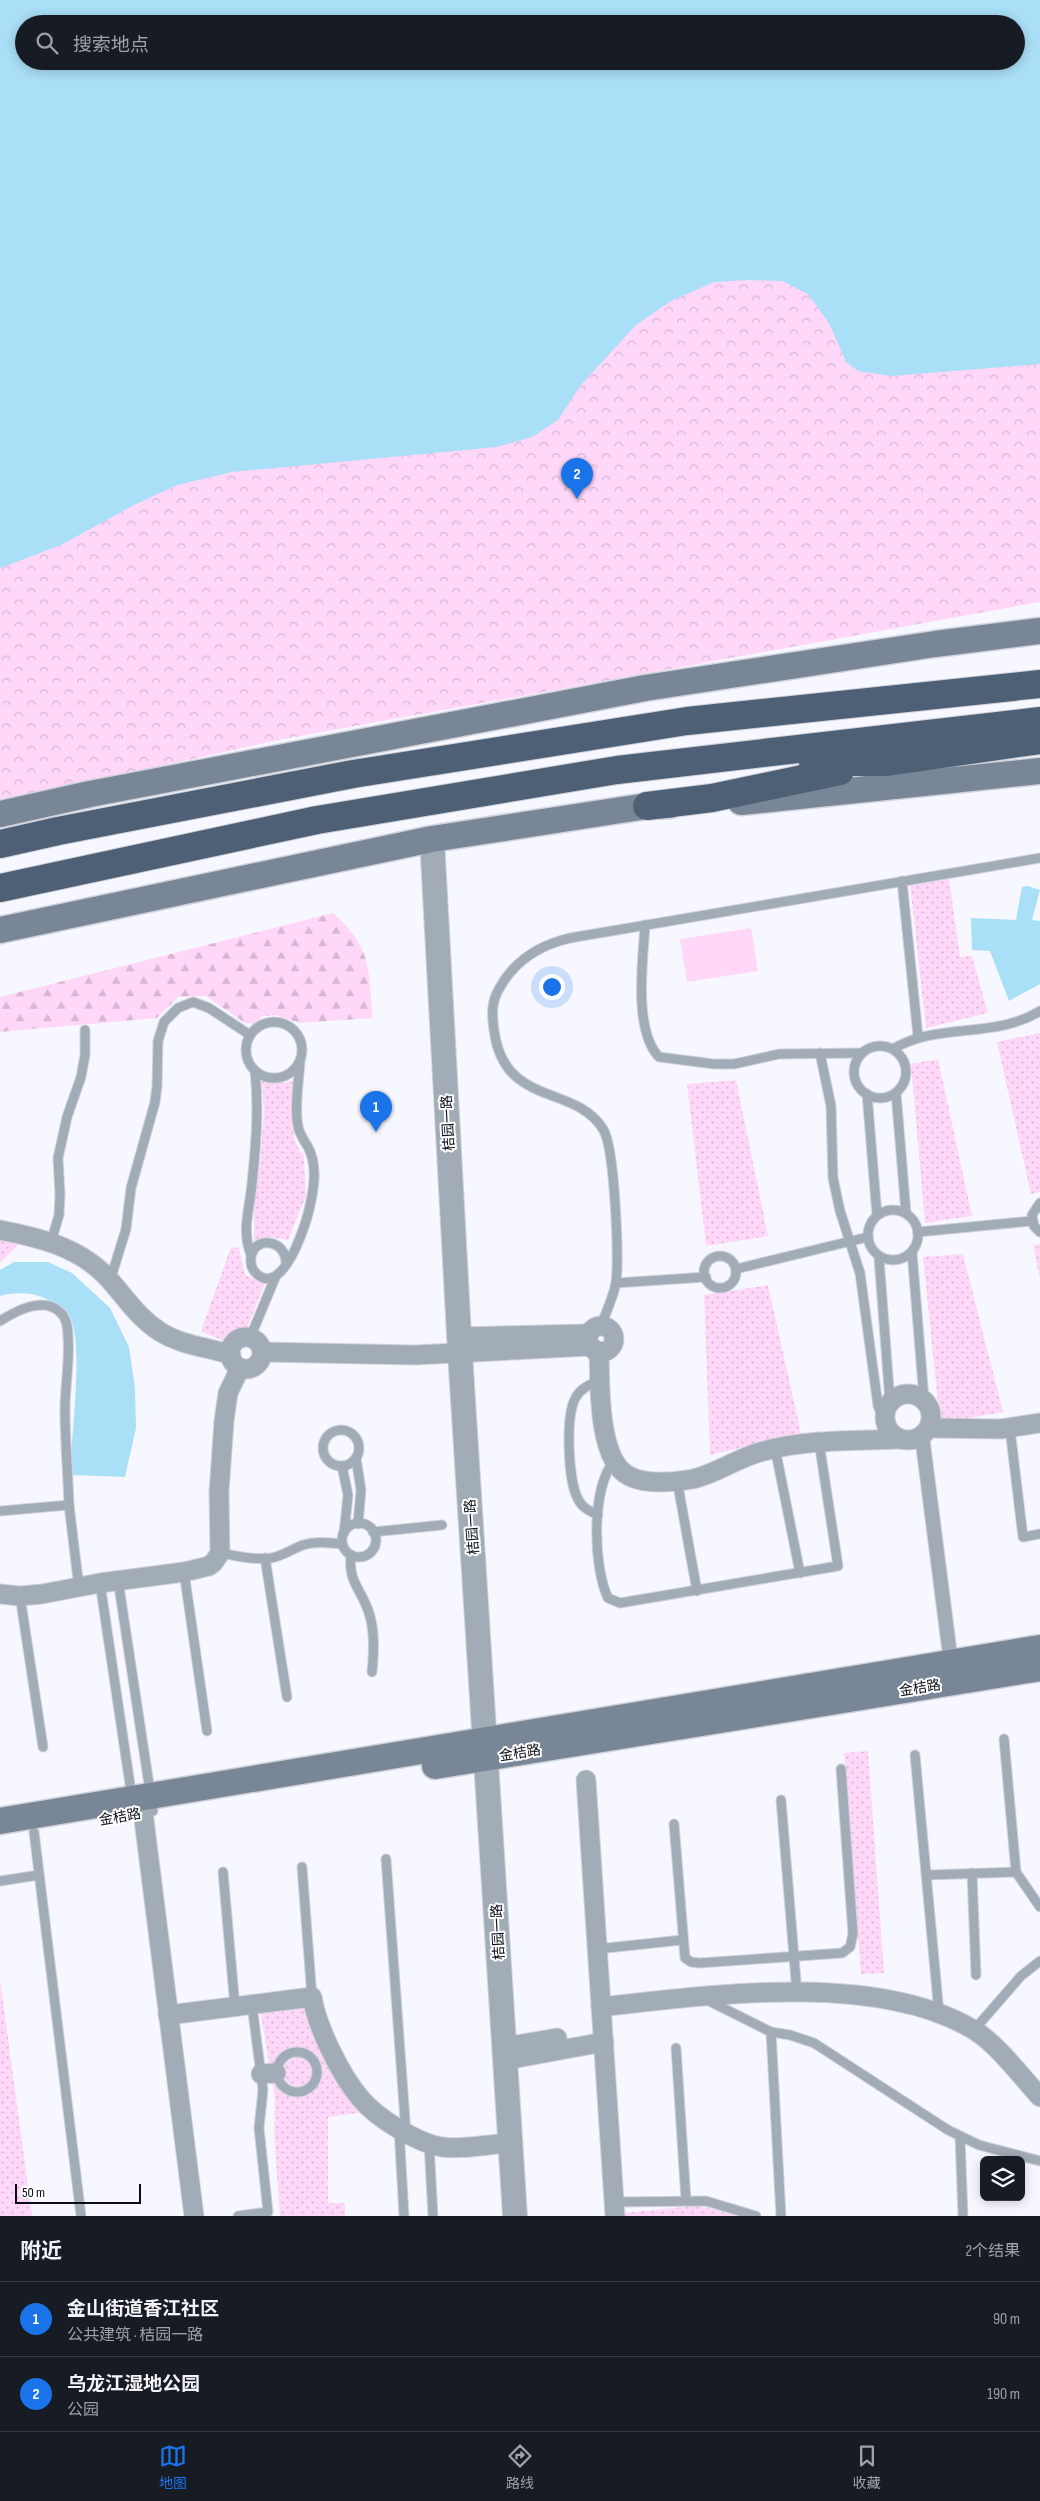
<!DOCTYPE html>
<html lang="zh">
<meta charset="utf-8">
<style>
:root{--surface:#171b24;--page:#20242c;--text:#f1f3f6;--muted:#9ea1a6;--line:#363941;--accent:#1a73e8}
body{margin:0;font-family:"Sofia Sans Condensed","Noto Sans SC",sans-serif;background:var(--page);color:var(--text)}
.controls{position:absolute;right:15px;bottom:15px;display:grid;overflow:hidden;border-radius:8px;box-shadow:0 2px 12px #0003}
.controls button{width:45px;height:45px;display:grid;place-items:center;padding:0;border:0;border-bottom:1px solid var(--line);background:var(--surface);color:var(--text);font:25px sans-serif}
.scale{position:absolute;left:15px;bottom:12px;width:126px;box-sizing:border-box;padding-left:5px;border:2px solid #0a0b15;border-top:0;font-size:14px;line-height:18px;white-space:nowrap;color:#0a0b15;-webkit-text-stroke:4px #fff;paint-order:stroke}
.you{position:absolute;left:551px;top:986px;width:18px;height:18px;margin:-12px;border:4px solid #fff;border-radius:50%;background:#1a73e8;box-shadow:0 0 0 8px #1a73e833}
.badge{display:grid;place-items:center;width:32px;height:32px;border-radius:50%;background:var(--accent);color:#fff;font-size:16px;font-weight:700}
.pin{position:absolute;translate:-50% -41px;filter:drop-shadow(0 1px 2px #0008)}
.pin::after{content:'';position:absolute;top:26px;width:18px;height:15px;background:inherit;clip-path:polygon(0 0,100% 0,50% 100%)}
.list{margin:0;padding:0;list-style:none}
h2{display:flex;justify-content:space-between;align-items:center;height:65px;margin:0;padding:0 20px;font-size:21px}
h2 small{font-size:16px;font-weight:400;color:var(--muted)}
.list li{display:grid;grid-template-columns:32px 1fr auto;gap:15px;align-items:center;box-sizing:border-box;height:75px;padding:0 20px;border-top:1px solid var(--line)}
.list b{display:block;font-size:19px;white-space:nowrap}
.list p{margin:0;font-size:16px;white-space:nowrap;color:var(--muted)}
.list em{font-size:16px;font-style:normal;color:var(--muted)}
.icon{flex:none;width:28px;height:28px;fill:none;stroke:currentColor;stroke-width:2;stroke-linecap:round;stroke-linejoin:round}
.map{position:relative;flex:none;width:1040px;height:2216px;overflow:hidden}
.search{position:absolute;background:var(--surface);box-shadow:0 2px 12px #0003;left:15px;right:15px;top:15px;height:55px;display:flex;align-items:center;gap:12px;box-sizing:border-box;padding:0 18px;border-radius:28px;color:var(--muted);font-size:19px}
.sheet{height:215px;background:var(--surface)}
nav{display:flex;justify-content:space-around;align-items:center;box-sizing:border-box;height:70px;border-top:1px solid var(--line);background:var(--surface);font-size:14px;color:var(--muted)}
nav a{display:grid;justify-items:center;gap:2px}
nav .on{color:var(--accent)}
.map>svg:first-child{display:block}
.grass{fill:url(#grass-dots)}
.forest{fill:url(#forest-firs)}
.park{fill:url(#park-crowns)}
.pitch{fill:#fed7f9}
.water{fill:#a9dff7;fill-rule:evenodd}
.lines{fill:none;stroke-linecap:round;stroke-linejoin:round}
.service-casing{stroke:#d1d2da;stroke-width:11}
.pedestrian-casing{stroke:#d1d2da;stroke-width:16}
.minor-casing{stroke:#d1d2da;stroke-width:21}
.tertiary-casing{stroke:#d1d2da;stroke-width:26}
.secondary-casing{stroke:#d1d2da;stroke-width:29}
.trunk-casing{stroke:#d1d2da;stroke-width:30}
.service{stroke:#a2acb7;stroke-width:9}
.pedestrian{stroke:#a2acb7;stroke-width:14}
.minor{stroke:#a2acb7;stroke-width:19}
.tertiary{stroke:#a2acb7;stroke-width:24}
.secondary{stroke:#788697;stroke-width:26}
.trunk{stroke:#4e6076;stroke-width:28}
.labels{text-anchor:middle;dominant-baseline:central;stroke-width:4;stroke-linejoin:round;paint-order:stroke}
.street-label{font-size:14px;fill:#0a0b15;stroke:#fff}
</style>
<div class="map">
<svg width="1040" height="2216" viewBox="0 0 1040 2216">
<defs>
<pattern id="grass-dots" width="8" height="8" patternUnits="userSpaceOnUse" patternTransform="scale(1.25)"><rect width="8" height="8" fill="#fed7f9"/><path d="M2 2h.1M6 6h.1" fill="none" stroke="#d8b7d5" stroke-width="1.8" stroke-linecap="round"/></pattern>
<pattern id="forest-firs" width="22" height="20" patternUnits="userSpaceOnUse" patternTransform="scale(1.25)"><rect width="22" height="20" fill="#fed7f9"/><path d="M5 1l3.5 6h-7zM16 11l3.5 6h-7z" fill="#d8b7d5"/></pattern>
<pattern id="park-crowns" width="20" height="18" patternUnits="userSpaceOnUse" patternTransform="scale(1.25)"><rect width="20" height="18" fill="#fed7f9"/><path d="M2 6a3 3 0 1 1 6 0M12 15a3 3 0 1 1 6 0" fill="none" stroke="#d8b7d5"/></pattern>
</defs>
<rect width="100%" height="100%" fill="#f7f8ff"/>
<!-- grass -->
<g class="grass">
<path d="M949,879l11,78 12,-1 16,57 -62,15 -16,-143z"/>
<path d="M1040,1033v159l-9,2 -34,-152z"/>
<path d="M938,1059l34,157 -47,7 -14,-159z"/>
<path d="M262,1079c11,4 23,6 34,0 -2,24 -10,58 8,77l2,40 -18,44 -18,-3 -16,5v-42l6,-37 4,-50z"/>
<path d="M736,1080l32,156 -62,10 -19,-162z"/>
<path d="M0,1239l19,5 -19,19z"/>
<path d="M1040,1244v35l-7,-34z"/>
<path d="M231,1247l8,1 6,27 20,8 -20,50 -10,1 -6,9 -28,-12z"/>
<path d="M963,1254l40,158 -63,11 -17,-166z"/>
<path d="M768,1285l33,148 -91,22 -6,-160z"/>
<path d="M868,1751l16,222 -23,1 -17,-221z"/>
<path d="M0,1979l32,237h-32z"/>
<path d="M306,2007l35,76 18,30 -31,4v86h17v13h-65l-6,-84 1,-35 -15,-87z"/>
<path d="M692,2206l18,2 26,8h-111v-3z"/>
</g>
<!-- forest -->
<path class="forest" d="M333,913c40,35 35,56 40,105l-73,5 -24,-8 -13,1 -9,8 -9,-1 -39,-27 -28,1 -21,21 -157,14v-35z"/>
<!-- park -->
<path class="park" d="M796,272l244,77v253l-756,137 -284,62v-247l686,-274z"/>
<!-- pitch -->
<path class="pitch" d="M751,928l7,43 -71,11 -7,-43z"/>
<!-- water -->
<g class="water">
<path d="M0,0h1040v364l-148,12 -34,-5 -12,-9 -17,-39 -21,-29 -26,-13 -35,-1 -33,2 -43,19 -35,24 -55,60 -23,35 -26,17 -35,10 -265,25 -55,13 -43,20 -73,40 -61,23zM24,24h992v37h-992z"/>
<path d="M1028,886l12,4 -8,30 8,1v63l-31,17 -19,-50 -18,-1 -1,-32 45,2 6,-33z"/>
<path d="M14,1262h34l24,11 38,35 19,39 6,41 1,40 -11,49 -54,-2c-2,-34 17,-145 -6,-166 -4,-4 -12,-7 -17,-9 -14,-8 -33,-8 -48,-4v-26z"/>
</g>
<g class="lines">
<defs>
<g id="service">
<path d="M902,881l16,155"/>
<path d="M645,925c-2,34 -12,105 14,132l55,7h20l45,-10 83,-1"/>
<circle cx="274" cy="1050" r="28"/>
<circle cx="880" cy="1072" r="26"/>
<path d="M893,1049c45,-27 102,-10 147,-38"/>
<path d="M820,1053l11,53 2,72 7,33 20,62 18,133 7,16"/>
<path d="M896,1093l10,120"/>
<path d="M867,1094l10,121"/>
<path d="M1040,1203l-8,12 2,11 6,6"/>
<circle cx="893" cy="1235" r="25"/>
<path d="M918,1232l114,-11"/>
<path d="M51,1242l8,-27 1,-21 -2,-36 9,-41 14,-40 4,-22v-25"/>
<path d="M912,1252l12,147"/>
<path d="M251,1255c-10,-26 -1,-46 1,-72 4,-38 7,-74 3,-112"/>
<circle cx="720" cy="1272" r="16"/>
<path d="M879,1258l11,144"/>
<path d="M286,1264c1,-25 -33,-29 -35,-6 -1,7 2,13 7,17 25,20 47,-48 51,-65 5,-21 9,-44 -1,-63 -4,-7 -9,-13 -10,-21 -4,-20 1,-44 2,-65"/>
<path d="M736,1269l132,-32"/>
<path d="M110,1281l16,-52 5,-41 24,-86 2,-16 1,-45 6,-19 14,-14 15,-6 16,6 41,27"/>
<path d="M616,1283l90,-6"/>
<path d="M0,1321c16,-10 43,-25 60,-9 7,6 8,17 8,25 2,24 -3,48 -3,73 0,31 3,63 4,95l-69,6"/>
<path d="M601,1326c5,-14 12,-28 15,-43 3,-25 -1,-135 -13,-154 -29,-46 -99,-21 -109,-99 -2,-14 -3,-28 5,-41 15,-28 41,-44 71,-51l470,-80"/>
<path d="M250,1338l25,-60"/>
<path d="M1010,1429l13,108 17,-3"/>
<circle cx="341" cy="1448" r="18"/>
<path d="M775,1448l25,125"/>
<path d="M356,1458l5,32 -3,34"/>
<path d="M614,1461c-23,28 -21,105 -6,137l12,5 218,-37 -19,-124"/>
<path d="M342,1466l6,29 -4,38"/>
<path d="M677,1480l20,111"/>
<path d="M69,1505l10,83"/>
<path d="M598,1515c-8,-4 -16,-7 -20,-16 -10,-18 -13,-84 -2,-102 5,-9 15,-13 24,-17"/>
<circle cx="359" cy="1540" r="17"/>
<path d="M373,1532l69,-7"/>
<path d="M220,1553c16,3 34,7 51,5 12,-2 21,-9 32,-13 13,-4 26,-2 39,-1"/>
<path d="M351,1555c-3,26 9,33 17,55 7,19 6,41 4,62"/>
<path d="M265,1558l22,139"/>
<path d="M184,1572l23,159"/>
<path d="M118,1580l35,231"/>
<path d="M100,1583l32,215"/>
<path d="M20,1596l23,151"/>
<path d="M1004,1739l12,133"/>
<path d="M915,1755l24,258"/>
<path d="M781,1800l16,193"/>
<path d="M674,1824l11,134 6,4 9,1 142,-10 8,-6 3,-13 -12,-165"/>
<path d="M34,1832l47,384"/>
<path d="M386,1859l20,274"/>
<path d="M302,1867l10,130"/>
<path d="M223,1872l12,135"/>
<path d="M972,1873l4,102"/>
<path d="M928,1875l88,-3 24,35"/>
<path d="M0,1881l39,-6"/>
<path d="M597,1949l85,-9"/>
<path d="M707,2000l64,32 19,3 24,8 134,87 31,15 61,16"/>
<path d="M974,2030l47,-54 19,-15"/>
<path d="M771,2032l10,184"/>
<path d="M676,2048l10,152"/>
<circle cx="297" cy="2072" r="20"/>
<path d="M399,2128l5,88"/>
<path d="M960,2136l3,80"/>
<path d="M429,2143l4,73"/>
<path d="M614,2202l92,-1 50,15"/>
<path d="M238,2216l30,-4 -9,-84 4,-38 -11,-85"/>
</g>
<path id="pedestrian" d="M922,1436l29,227"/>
<g id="minor">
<path d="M0,1230c38,7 78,17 106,46 18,19 30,40 53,55 21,14 48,16 72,24"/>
<circle cx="601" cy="1339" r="13"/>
<path d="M460,1337l126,-3"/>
<circle cx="246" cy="1353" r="16"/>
<path d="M599,1351c1,31 -2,109 30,125 17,9 46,6 64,3 25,-6 46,-22 71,-28 44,-12 91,-10 136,-12"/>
<path d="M262,1352l153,3 176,-9"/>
<circle cx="908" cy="1417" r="23"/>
<path d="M929,1428l72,1 39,-6"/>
<path d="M0,1594l20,2 22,-2 58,-11 84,-11 25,-6 5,-4 6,-9 -1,-61 5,-71 4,-28 12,-25"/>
<path d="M586,1780l29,436"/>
<path d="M143,1812l51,404"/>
<path d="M601,2007c107,-12 276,-36 373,23 23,14 47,46 66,67"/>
<path d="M168,2015l144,-18c5,30 29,79 49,102 16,19 56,44 81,48 22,3 47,-3 68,-4"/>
<path d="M505,2047l52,-9"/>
<path d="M506,2060l98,-18"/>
<path d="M261,2074l15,-1"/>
</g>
<path id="tertiary" d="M432,839l28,514 55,863"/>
<g id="secondary">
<path d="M741,802l299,-31"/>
<path d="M0,814l90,-20 555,-106 290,-44 105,-13"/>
<path d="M0,930l432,-91 215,-33 23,-1"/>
<path d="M435,1766l605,-98"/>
<path d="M0,1821l1040,-173"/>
</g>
<g id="trunk">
<path d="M813,762h74l153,-22"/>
<path d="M647,806l65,-8 128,-27"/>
<path d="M0,844l58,-13 295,-57 334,-53 353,-37"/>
<path d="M0,888l317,-68 300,-50 423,-49"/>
</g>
</defs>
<!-- service casing -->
<use href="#service" class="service-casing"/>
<!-- pedestrian casing -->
<use href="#pedestrian" class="pedestrian-casing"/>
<!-- minor casing -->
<use href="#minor" class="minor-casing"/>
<!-- tertiary casing -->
<use href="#tertiary" class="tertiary-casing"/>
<!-- secondary casing -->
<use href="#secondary" class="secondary-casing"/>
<!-- trunk casing -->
<use href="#trunk" class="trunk-casing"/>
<!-- service -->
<use href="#service" class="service"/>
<!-- pedestrian -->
<use href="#pedestrian" class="pedestrian"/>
<!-- minor -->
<use href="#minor" class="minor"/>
<!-- tertiary -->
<use href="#tertiary" class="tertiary"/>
<!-- secondary -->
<use href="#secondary" class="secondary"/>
<!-- trunk -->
<use href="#trunk" class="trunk"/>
</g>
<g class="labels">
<!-- street labels -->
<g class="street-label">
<text transform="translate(448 1123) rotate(-93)">桔园一路</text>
<text transform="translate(472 1527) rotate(-94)">桔园一路</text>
<text transform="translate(920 1688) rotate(-9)">金桔路</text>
<text transform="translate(520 1753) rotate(-9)">金桔路</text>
<text transform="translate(120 1817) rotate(-10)">金桔路</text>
<text transform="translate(498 1932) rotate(-93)">桔园一路</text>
</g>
</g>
</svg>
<div class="controls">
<button><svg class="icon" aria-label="layers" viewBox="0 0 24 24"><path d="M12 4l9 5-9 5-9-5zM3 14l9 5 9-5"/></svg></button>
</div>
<div class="scale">50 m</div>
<div class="you"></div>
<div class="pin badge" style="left:376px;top:1132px">1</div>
<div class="pin badge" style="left:577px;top:499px">2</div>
<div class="search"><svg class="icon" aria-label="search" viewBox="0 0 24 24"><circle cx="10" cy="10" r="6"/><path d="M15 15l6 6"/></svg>搜索地点</div>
</div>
<section class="sheet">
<h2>附近<small>2个结果</small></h2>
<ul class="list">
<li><span class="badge">1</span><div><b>金山街道香江社区</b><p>公共建筑 · 桔园一路</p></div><em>90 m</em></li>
<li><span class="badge">2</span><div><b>乌龙江湿地公园</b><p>公园</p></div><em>190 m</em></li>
</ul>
</section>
<nav>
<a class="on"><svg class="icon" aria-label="map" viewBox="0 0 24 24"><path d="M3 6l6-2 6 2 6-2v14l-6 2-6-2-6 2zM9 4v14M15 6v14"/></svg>地图</a>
<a><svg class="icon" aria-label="directions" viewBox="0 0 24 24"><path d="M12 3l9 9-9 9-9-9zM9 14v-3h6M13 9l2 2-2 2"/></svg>路线</a>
<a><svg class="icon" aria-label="saved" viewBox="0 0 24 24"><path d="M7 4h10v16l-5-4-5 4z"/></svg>收藏</a>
</nav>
